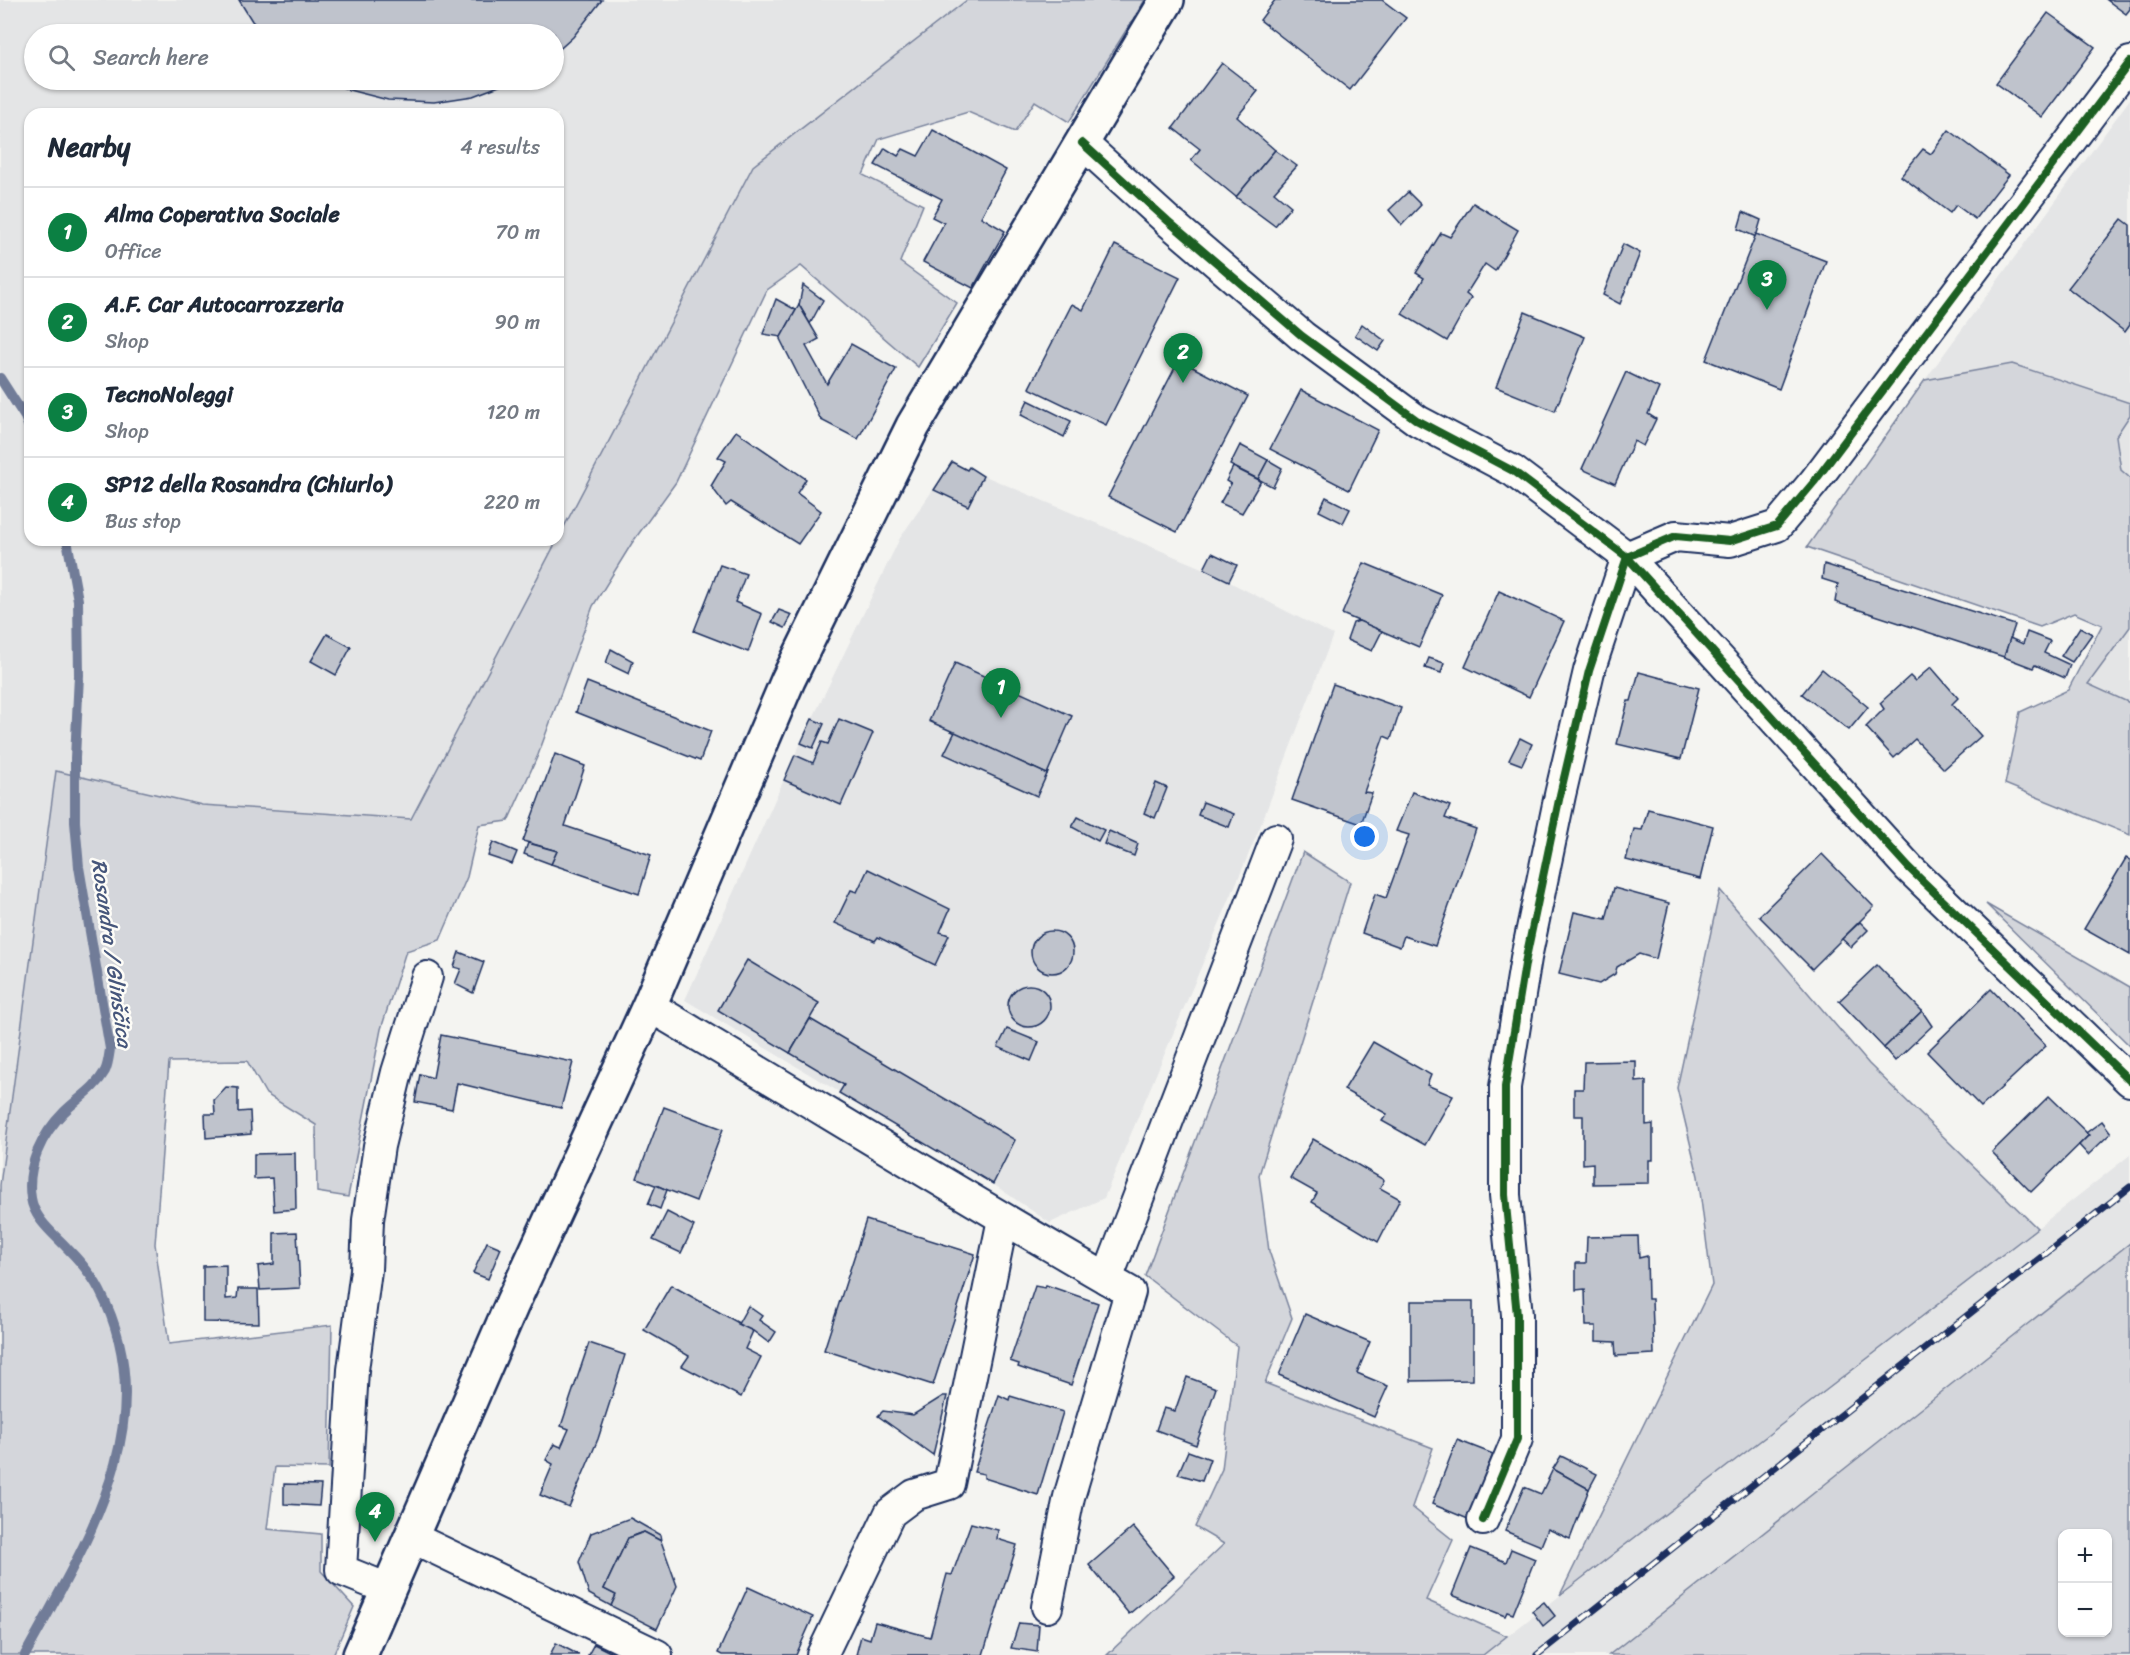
<!DOCTYPE html>
<meta charset="utf-8">
<style>
:root{--surface:#fff;--page:#f6f6f7;--text:#1f2937;--muted:#747a83;--line:#e0e1e3;--accent:#0b8043}
body{margin:0;font-family:Sriracha,sans-serif;background:var(--page);color:var(--text)}
.controls{position:absolute;right:18px;bottom:18px;display:grid;overflow:hidden;border-radius:12px;box-shadow:0 2px 4px #0004}
.controls button{width:54px;height:54px;display:grid;place-items:center;padding:0;border:0;border-bottom:2px solid var(--line);background:var(--surface);color:var(--text);font:30px sans-serif}
.you{position:absolute;left:1365px;top:837px;width:21px;height:21px;margin:-15px;border:4px solid #fff;border-radius:50%;background:#1a73e8;box-shadow:0 0 0 9px #1a73e833}
.badge{display:grid;place-items:center;width:39px;height:39px;border-radius:50%;background:var(--accent);color:#fff;font-size:20px;font-weight:700}
.pin{position:absolute;translate:-50% -50px;filter:drop-shadow(0 2px 3px #0008)}
.pin::after{content:'';position:absolute;top:32px;width:21px;height:18px;background:inherit;clip-path:polygon(0 0,100% 0,50% 100%)}
.list{margin:0;padding:0;list-style:none}
h2{display:flex;justify-content:space-between;align-items:center;height:78px;margin:0;padding:0 24px;font-size:26px}
h2 small{font-size:20px;font-weight:400;color:var(--muted)}
.list li{display:grid;grid-template-columns:39px 1fr auto;gap:18px;align-items:center;box-sizing:border-box;height:90px;padding:0 24px;border-top:2px solid var(--line)}
.list b{display:block;font-size:22px;white-space:nowrap}
.list p{margin:0;font-size:20px;white-space:nowrap;color:var(--muted)}
.list em{font-size:20px;font-style:normal;color:var(--muted)}
.icon{flex:none;width:33px;height:33px;fill:none;stroke:currentColor;stroke-width:2;stroke-linecap:round;stroke-linejoin:round}
.map{position:relative;flex:none;width:2130px;height:1655px;overflow:hidden}
.search{position:absolute;background:var(--surface);box-shadow:0 2px 4px #0004;left:24px;top:24px;width:540px;height:66px;display:flex;align-items:center;gap:15px;box-sizing:border-box;padding:0 21px;border-radius:33px;color:var(--muted);font-size:22px}
.panel{position:absolute;background:var(--surface);box-shadow:0 2px 4px #0004;left:24px;top:108px;width:540px;height:438px;border-radius:18px}
.map>svg:first-child{display:block}
.built{fill:#e4e5e6;fill-rule:evenodd}
.green{fill:#d4d6db;stroke:#78829c;stroke-width:1.5;fill-rule:evenodd}
.lines{fill:none;stroke-linecap:round;stroke-linejoin:round}
.stream{stroke:#717c98;stroke-width:10}
.building{fill:#bfc3cc;stroke:#1b2f5e;stroke-width:1.5}
.street-casing{stroke:#1b2f5e;stroke-width:34}
.secondary-casing{stroke:#1b2f5e;stroke-width:38}
.street{stroke:#fdfcf7;stroke-width:30}
.secondary{stroke:#fdfcf7;stroke-width:33}
.rail-casing{stroke:#1b2f5e;stroke-width:7}
.rail{stroke:#fdfcf7;stroke-width:4.5;stroke-dasharray:14;stroke-linecap:butt}
.cycleway-casing{stroke:#fdfcf7;stroke-width:11}
.cycleway{stroke:#1b5e20;stroke-width:8}
.labels{text-anchor:middle;dominant-baseline:central;stroke-width:5;stroke-linejoin:round;paint-order:stroke}
.water-label{font-size:21px;font-style:italic;fill:#46567b;stroke:#fdfcf7}
</style>
<div class="map">
<svg width="2130" height="1655" viewBox="0 0 2130 1655">
<rect width="100%" height="100%" fill="#f4f4f1"/>
<filter id="ink" filterUnits="userSpaceOnUse"><feTurbulence type="fractalNoise" baseFrequency=".0167" numOctaves="2"/><feDisplacementMap in="SourceGraphic" scale="12" xChannelSelector="R" yChannelSelector="G"/><feConvolveMatrix kernelMatrix="1 2 1 2 8 2 1 2 1" color-interpolation-filters="sRGB"/></filter>
<g filter="url(#ink)">
<!-- built -->
<g class="built">
<path d="M0,0h967l-213,166 -196,373v-425h-528v426h527l-146,279 -209,-14 -146,-34 -56,414zM34,34h520v46h-520z"/>
<path d="M2130,99v304l-118,-39 -87,16z"/>
<path d="M2130,415v63l-9,-7 -5,-35z"/>
<path d="M952,462l252,107 129,66 -73,192 -156,371 -54,25 -57,-39 -308,-184 110,-245 105,-217z"/>
<path d="M2130,627v76l-42,-19z"/>
<path d="M2130,1155v88l-521,412h-126l510,-392z"/>
</g>
<!-- green -->
<g class="green">
<path d="M967,0h178l-76,122 -34,-21 -20,31 -47,-20 -89,27 -16,36 60,30 -23,57 57,41 -39,64 -117,-101 -34,24 -91,192 -44,61 -39,63 -55,149 -30,66 -29,4 -12,52 -27,63 -34,11 -25,78 -33,168 -31,-5 -1,-67 -50,-31 -19,-33 -78,1 -14,182 14,100 163,-19 -3,143 -54,-1 -8,62 54,5v37l33,36 -21,48h-333v-470l56,-414 146,34 209,14 342,-653z"/>
<path d="M2012,364l118,39v12l-14,21 5,34 9,8v149l-42,57 42,19v132l-125,-51 15,-72 48,-22 34,-65 -28,-12 -34,14 -233,-80 118,-167z"/>
<path d="M1303,852l47,30 -91,293 10,76 23,67 -27,65 168,65 -21,59 41,33 -27,60 81,36 -24,19h-376l117,-111 -29,-17 27,-58 15,-123 -92,-70z"/>
<path d="M1720,890l149,174 168,164 -477,367 152,-310 -14,-109 -21,-88z"/>
<path d="M1986,904l144,83v59z"/>
<path d="M2130,1243v412h-521zM2062,1534h46v98h-46z"/>
</g>
<g class="lines">
<!-- stream -->
<g class="stream">
<path d="M0,378l25,39 5,13"/>
<path d="M25,1655c61,-112 142,-235 75,-364 -8,-16 -20,-30 -33,-43 -13,-14 -33,-29 -36,-50 -5,-32 11,-64 33,-86 14,-14 31,-23 41,-41 3,-6 4,-15 5,-22l-31,-182 -4,-45v-64l4,-83 -1,-75 -11,-60"/>
</g>
</g>
<!-- building -->
<g class="building">
<path d="M239,0h363l-29,37 -19,17v-20h-289l-13,-13z"/>
<path d="M1275,0h107l24,18 -56,72 -90,-70z"/>
<path d="M2107,0h23v9l-4,5z"/>
<path d="M2048,13l47,34 -53,70 -46,-34z"/>
<path d="M1222,63l36,28 -21,26 38,33 -39,47 -45,-37 9,-11 -27,-21z"/>
<path d="M325,80h190l-42,16 -39,6 -46,-2 -39,-10z"/>
<path d="M933,130l73,40 -25,47 24,14 -32,57 -50,-26 21,-39 -12,-6 10,-18 -67,-34 10,-17 13,8 5,-7 15,7z"/>
<path d="M1949,130l60,45 -34,44 -19,-14 -6,8 -49,-37 22,-27 8,5z"/>
<path d="M1275,150l22,16 -23,26 17,14 -16,20 -39,-29z"/>
<path d="M1408,192l13,13 -19,20 -13,-15z"/>
<path d="M1473,203l45,27 -23,41 -10,-7 -19,30 5,4 -24,43 -45,-27 22,-36 -8,-5 25,-40 9,4z"/>
<path d="M1743,212l18,8 -5,17 -18,-8z"/>
<path d="M2122,219l8,6v100l-5,7 -57,-44z"/>
<path d="M1756,234l70,27 -47,128 -73,-29z"/>
<path d="M1623,244l17,9 -20,51 -17,-9z"/>
<path d="M1115,245l65,32 -74,148 -77,-37 43,-84 11,6z"/>
<path d="M803,285l20,15 -13,24 -11,-19z"/>
<path d="M776,299l20,11 -15,27 -18,-3z"/>
<path d="M799,305l20,34 -13,7 21,38 24,-40 45,25 -38,70 -37,-19 -41,-81z"/>
<path d="M1525,312l60,25 -30,74 -59,-24z"/>
<path d="M1362,324l23,17 -7,10 -23,-16z"/>
<path d="M1179,360l69,36 -71,136 -69,-35z"/>
<path d="M1626,372l33,16 -11,26 8,5 -13,27 -9,-5 -19,43 -33,-15z"/>
<path d="M1301,390l77,40 -29,60 -79,-41z"/>
<path d="M1028,400l43,21 -7,16 -43,-22z"/>
<path d="M736,431l70,48 -9,14 24,18 -23,33 -67,-42 -5,4 -15,-20 15,-25 -8,-4z"/>
<path d="M1240,445l28,15 -10,19 -28,-14z"/>
<path d="M1268,460l14,8 -9,19 -15,-8z"/>
<path d="M952,462l15,8 2,-3 14,9 -15,30 -34,-16z"/>
<path d="M1233,467l28,14 -19,32 -22,-10 11,-19 -5,-3z"/>
<path d="M1326,497l24,12 -7,14 -24,-12z"/>
<path d="M1212,553l25,12 -8,16 -25,-12z"/>
<path d="M1364,563l78,32 -23,52 -77,-33z"/>
<path d="M1824,564l191,61 -11,32 -169,-55 3,-18 -16,-5z"/>
<path d="M720,565l26,9 -11,28 27,12 -14,38 -54,-21z"/>
<path d="M1499,591l65,30 -35,76 -64,-30z"/>
<path d="M779,610l13,5 -7,13 -13,-6z"/>
<path d="M1359,621l23,10 -10,20 -25,-11 6,-17z"/>
<path d="M2080,627l12,7 -20,28 -11,-6z"/>
<path d="M2027,632l23,9 -6,12 26,12 -5,13 -30,-13 -2,3 -29,-11 6,-19 13,6z"/>
<path d="M327,634l24,13 -15,28 -25,-14z"/>
<path d="M611,649l22,12 -4,13 -23,-11z"/>
<path d="M1429,658l15,5 -3,10 -16,-5z"/>
<path d="M955,663l117,53 -25,58 -118,-53z"/>
<path d="M1931,667l27,31 -6,6 29,32 -37,33 -29,-30 -21,19 -28,-31 18,-18 -4,-6 30,-27 5,5z"/>
<path d="M1822,669l46,38 -19,23 -47,-36z"/>
<path d="M1639,672l60,16 -18,71 -64,-15 11,-43h3z"/>
<path d="M587,682l124,49 -11,30 -124,-49z"/>
<path d="M1333,684l68,24 -10,31 -7,-3 -20,56 8,1 -11,31 -69,-24z"/>
<path d="M812,719l12,5 -11,24 -12,-5z"/>
<path d="M839,719l34,14 -32,72 -57,-25 11,-25 18,8 9,-21 6,2z"/>
<path d="M955,732l92,42 -10,22 -93,-42z"/>
<path d="M1520,738l12,6 -10,21 -13,-5z"/>
<path d="M555,754l30,12 -20,60 86,29 -12,39 -88,-30 6,-13 -34,-10z"/>
<path d="M1156,783l11,5 -12,30 -11,-5z"/>
<path d="M1412,792l38,14 -5,12 31,11 -41,117 -31,-10 -4,11 -38,-14 13,-39 11,4 23,-63 -13,-4z"/>
<path d="M1203,802l31,12 -5,13 -31,-12z"/>
<path d="M1648,809l65,17 -13,53 -74,-19 8,-31 8,1z"/>
<path d="M1078,817l26,13 -6,11 -26,-14z"/>
<path d="M1109,831l29,13 -4,12 -30,-12z"/>
<path d="M493,842l24,10 -5,12 -24,-8z"/>
<path d="M528,843l29,8 -6,13 -27,-10z"/>
<path d="M1822,854l52,53 -62,62 -53,-53z"/>
<path d="M2126,858l4,2v95l-46,-26z"/>
<path d="M868,869l82,40 -10,23 9,3 -14,30 -57,-28 -3,4 -40,-18 16,-33 6,2z"/>
<path d="M1614,888l55,15 -13,56 -17,-5 -22,13 -2,7 -16,10 -40,-10 15,-62 32,7z"/>
<path d="M1860,922l8,8 -17,17 -9,-8z"/>
<circle cx="1052" cy="952" r="21"/>
<path d="M459,952l25,10 -11,31 -18,-9 6,-15 -7,-2z"/>
<path d="M747,960l72,43 -29,50 -72,-43z"/>
<path d="M1877,965l45,46 -38,37 -45,-47z"/>
<circle cx="1029" cy="1006" r="21"/>
<path d="M1991,989l55,57 -65,61 -54,-55z"/>
<path d="M1922,1011l10,15 -37,35 -11,-13z"/>
<path d="M810,1019l205,121 -22,44 -154,-91 5,-8 -54,-32z"/>
<path d="M1007,1029l32,13 -8,19 -33,-14z"/>
<path d="M441,1035l132,27 -12,46 -104,-25 -5,26 -37,-7 5,-28 13,4z"/>
<path d="M1373,1042l58,33 -4,10 26,11 -28,49 -43,-24 5,-7 -43,-24z"/>
<path d="M1636,1061v21l10,-1v44l7,-1v36h-4v23l-56,1v-21l-10,1v-48h-9v-27h9l1,-27z"/>
<path d="M226,1087l12,1v24l12,-1 1,23 -45,4 -1,-24h10l-1,-14z"/>
<path d="M2049,1096l40,39 -58,57 -39,-40z"/>
<path d="M664,1107l59,22 -27,72 -59,-23z"/>
<path d="M2102,1121l9,12 -23,22 -9,-10 10,-10 -3,-2z"/>
<path d="M1313,1139l71,41 -4,8 20,11 -22,43 -66,-40 5,-9 -27,-15z"/>
<path d="M295,1153l1,56 -22,2 -2,-33 -18,1v-25z"/>
<path d="M656,1185l11,5 -7,19 -12,-5z"/>
<path d="M667,1212l27,14 -13,27 -28,-13z"/>
<path d="M866,1220l109,34 -42,131 -109,-35z"/>
<path d="M297,1232l3,56 -40,2 -2,-24 16,-2v-31z"/>
<path d="M1638,1236l1,22 8,-2 1,43h4l2,55 -38,2 -1,-14 -19,-1v-15h-10l-1,-37 -9,1v-27h10l1,-26z"/>
<path d="M487,1242l14,6 -13,31 -15,-6z"/>
<path d="M226,1265v34l11,-1 1,-9h20l1,34 -56,-1v-56z"/>
<path d="M671,1285l82,46 -8,18 16,8 -20,40 -59,-31 7,-10 -45,-26z"/>
<path d="M1046,1285l52,18 -27,82 -53,-18 1,-3 -9,-3 25,-75 10,2z"/>
<path d="M1411,1301h62v79l-62,1z"/>
<path d="M748,1306l14,10 -3,4 17,12 -7,11 -16,-12 -15,-7z"/>
<path d="M1305,1314l65,28 -13,31 31,13 -14,31 -95,-42z"/>
<path d="M589,1343l36,12 -27,84 -29,68 -29,-12 13,-31 -7,-4 8,-16 7,3 8,-18 -8,-3z"/>
<path d="M1187,1377l29,11 -20,57 -40,-15 8,-22 11,3z"/>
<path d="M999,1395l10,5 1,-4 53,16 -25,83 -54,-17v-4l-10,-2z"/>
<path d="M943,1396h4l-14,59 -55,-39 5,-5 30,4z"/>
<path d="M1457,1440l36,14 -25,65 -36,-15z"/>
<path d="M1188,1451l22,8 -8,22 -24,-7z"/>
<path d="M1561,1456l36,18 -8,15 -36,-20z"/>
<path d="M1553,1469l36,20 -19,50 -22,-10 -7,17 -36,-15 19,-44 17,7z"/>
<path d="M284,1484l37,1 -2,21 -35,-2z"/>
<path d="M630,1518l30,17 1,6 -17,-9 -16,6 -24,51 12,6 -5,11 -22,-12 -10,-32 12,-29z"/>
<path d="M971,1523l27,7 -1,9 20,6 -34,110h-127l5,-19 9,3 5,-17 55,15 17,-63 5,1z"/>
<path d="M1133,1527l41,49 -45,38 -40,-49z"/>
<path d="M644,1532l17,9 16,45 -20,43 -46,-23 5,-11 -12,-6 24,-51z"/>
<path d="M1471,1548l35,14 5,-13 24,10 -22,55 -6,-2 -2,4 -53,-21z"/>
<path d="M748,1587l65,30 -17,38h-74l-4,-2z"/>
<path d="M1544,1602l11,14 -12,10 -11,-15z"/>
<path d="M1019,1623l20,2 -2,27 -26,-4z"/>
<path d="M556,1643l23,12h-29z"/>
<path d="M594,1644l22,11h-28z"/>
</g>
<g class="lines">
<defs>
<g id="street">
<path d="M1082,143l86,78 134,115 116,85 95,50 114,86 282,311 221,213"/>
<path d="M649,1006c161,95 319,194 481,286l-61,205 -22,110"/>
<path d="M1107,1279l169,-440"/>
<path d="M1483,1520l34,-81v-124l-12,-120v-108l21,-129 34,-163 29,-124 38,-114 49,-21 54,5 47,-15 37,-44 316,-420"/>
<path d="M411,1537l246,118"/>
<path d="M388,1589l-47,-19 12,-200 13,-100 2,-50 11,-74 18,-74 30,-95"/>
<path d="M822,1655l68,-142 24,-18 35,-11 54,-265"/>
</g>
<path id="secondary" d="M360,1655l152,-351 137,-298 139,-326 125,-254 254,-426"/>
</defs>
<!-- street casing -->
<use href="#street" class="street-casing"/>
<!-- secondary casing -->
<use href="#secondary" class="secondary-casing"/>
<!-- street -->
<use href="#street" class="street"/>
<!-- secondary -->
<use href="#secondary" class="secondary"/>
<defs>
<path id="rail" d="M1537,1655l593,-468"/>
</defs>
<!-- rail casing -->
<use href="#rail" class="rail-casing"/>
<!-- rail -->
<use href="#rail" class="rail"/>
<defs>
<g id="cycleway">
<path d="M1082,143l86,78 134,115 116,85 95,50 114,86 282,311 221,213"/>
<path d="M1483,1520l34,-81v-124l-12,-120v-108l21,-129 34,-163 29,-124 38,-114 49,-21 54,5 47,-15 37,-44 316,-420"/>
</g>
</defs>
<!-- cycleway casing -->
<use href="#cycleway" class="cycleway-casing"/>
<!-- cycleway -->
<use href="#cycleway" class="cycleway"/>
</g>
</g>
<g class="labels">
<!-- water labels -->
<g class="water-label">
<text transform="translate(112 953) rotate(82)">Rosandra / Glinščica</text>
</g>
</g>
</svg>
<div class="controls">
<button>+</button>
<button>−</button>
</div>
<div class="you"></div>
<div class="pin badge" style="left:1001px;top:718px">1</div>
<div class="pin badge" style="left:1183px;top:383px">2</div>
<div class="pin badge" style="left:1767px;top:310px">3</div>
<div class="pin badge" style="left:375px;top:1542px">4</div>
<div class="search"><svg class="icon" aria-label="search" viewBox="0 0 24 24"><circle cx="10" cy="10" r="6"/><path d="M15 15l6 6"/></svg>Search here</div>
<section class="panel">
<h2>Nearby<small>4 results</small></h2>
<ul class="list">
<li><span class="badge">1</span><div><b>Alma Coperativa Sociale</b><p>Office</p></div><em>70 m</em></li>
<li><span class="badge">2</span><div><b>A.F. Car Autocarrozzeria</b><p>Shop</p></div><em>90 m</em></li>
<li><span class="badge">3</span><div><b>TecnoNoleggi</b><p>Shop</p></div><em>120 m</em></li>
<li><span class="badge">4</span><div><b>SP12 della Rosandra (Chiurlo)</b><p>Bus stop</p></div><em>220 m</em></li>
</ul>
</section>
</div>
